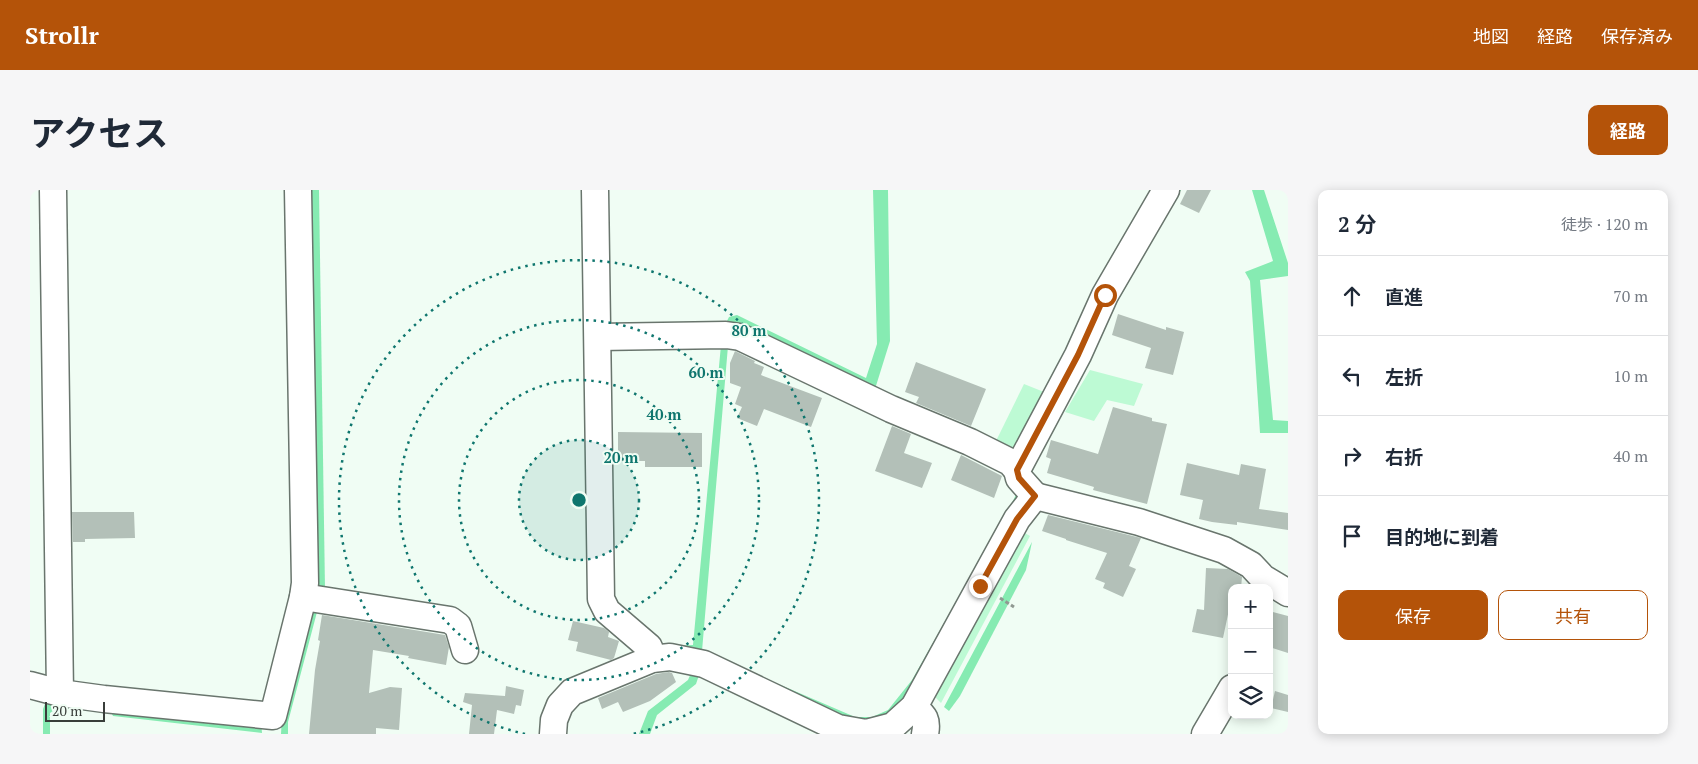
<!DOCTYPE html>
<html lang="ja">
<meta charset="utf-8">
<style>
:root{--surface:#fff;--page:#f6f6f7;--text:#1f2937;--muted:#747a83;--line:#e0e1e3;--accent:#b45309}
body{margin:0;font-family:"PT Serif","Noto Sans JP",serif;background:var(--page);color:var(--text)}
.controls{position:absolute;right:15px;bottom:15px;display:grid;overflow:hidden;border-radius:10px;box-shadow:0 2px 12px #0003}
.controls button{width:45px;height:45px;display:grid;place-items:center;padding:0;border:0;border-bottom:1px solid var(--line);background:var(--surface);color:var(--text);font:25px sans-serif}
.scale{position:absolute;left:15px;bottom:12px;width:60px;box-sizing:border-box;padding-left:5px;border:2px solid #393e3a;border-top:0;font-size:14px;line-height:18px;white-space:nowrap;color:#393e3a;-webkit-text-stroke:4px #f0fdf4;paint-order:stroke}
.stop{position:absolute;width:15px;height:15px;margin:-11px;border:4px solid #b45309;border-radius:50%;background:#fff}
.stop.end{background:#b45309;border-color:#fff;box-shadow:0 1px 5px #0008}
.list{margin:0;padding:0;list-style:none}
h2{display:flex;justify-content:space-between;align-items:center;height:65px;margin:0;padding:0 20px;font-size:21px}
h2 small{font-size:16px;font-weight:400;color:var(--muted)}
.list li{display:grid;grid-template-columns:32px 1fr auto;gap:15px;align-items:center;box-sizing:border-box;height:80px;padding:0 20px;border-top:1px solid var(--line)}
.list b{display:block;font-size:19px;white-space:nowrap}
.list em{font-size:16px;font-style:normal;color:var(--muted)}
.actions{display:flex;gap:10px;padding:15px 20px}
.actions a{flex:1;padding:11px 0;border:1px solid var(--accent);border-radius:10px;text-align:center;font-size:18px;color:var(--accent)}
.actions .main{background:var(--accent);color:#fff}
.icon{flex:none;width:28px;height:28px;fill:none;stroke:currentColor;stroke-width:2;stroke-linecap:round;stroke-linejoin:round}
.map{position:relative;flex:none;width:1258px;height:544px;overflow:hidden;border-radius:10px}
header{display:flex;align-items:center;gap:30px;box-sizing:border-box;height:70px;padding:0 25px;background:var(--accent);color:#fff}
header strong{font-size:24px}
nav{display:flex;gap:28px;margin-inline-start:auto;font-size:18px}
.intro{display:flex;align-items:center;justify-content:space-between;box-sizing:border-box;height:120px;padding:0 30px}
h1{margin:0;font-size:35px}
.button{padding:12px 22px;border-radius:10px;background:var(--accent);color:#fff;font-size:18px;font-weight:700}
main{display:flex;gap:30px;padding:0 30px}
aside{flex:1;background:var(--surface);border-radius:10px;box-shadow:0 2px 12px #0003}
.map>svg:first-child{display:block}
.green{fill:#bdfad4}
.water{fill:#86ebb2}
.building{fill:#b3c0b8}
.lines{fill:none;stroke-linecap:round;stroke-linejoin:round}
.minor-casing{stroke:#69756d;stroke-width:29}
.path{stroke:#909992;stroke-width:3;stroke-dasharray:4 2.5;stroke-linecap:butt}
.minor{stroke:#fff;stroke-width:26}
.route{stroke:#b45309;stroke-width:6}
.ring{fill:none;stroke:#0f766e;stroke-width:2.5;stroke-dasharray:2.5 5}
.centre{fill:#0f766e;stroke:#f0fdf4;stroke-width:2.5}
.ring-label{font-size:15px;text-anchor:middle;font-weight:bold;fill:#0f766e;stroke:#f0fdf4;stroke-width:4;stroke-linejoin:round;paint-order:stroke}
</style>
<header>
<strong>Strollr</strong>
<nav><a>地図</a><a>経路</a><a>保存済み</a></nav>
</header>
<div class="intro"><h1>アクセス</h1><a class="button">経路</a></div>
<main>
<div class="map">
<svg width="1258" height="544" viewBox="0 0 1258 544">
<rect width="100%" height="100%" fill="#f0fdf4"/>
<!-- green -->
<g class="green">
<path d="M1060,180l53,14 -9,22 -27,-6 -13,21 -29,-9z"/>
<path d="M994,194l25,10 -32,60 -22,-11z"/>
<path d="M988,339l12,7 -89,167 -10,-10z"/>
</g>
<!-- water -->
<g class="water">
<path d="M276,0h13l6,399 -11,-1z"/>
<path d="M843,0h15l2,151 -15,48 -150,-64 4,-8 8,-2 129,63 11,-34z"/>
<path d="M1143,0h8l-66,116 -30,63 -41,74 -24,59 -104,185 -24,28 -43,8 -183,-77 27,-1 28,-300 7,1 -26,305 153,66h17l16,-7 24,-30 102,-181 23,-57z"/>
<path d="M1222,0h12l24,73v13l-28,4 13,140 15,1v12h-28l-10,-152 -5,-9 28,-11z"/>
<path d="M1002,352l-6,28 -66,126 -11,15 -5,-4z"/>
<path d="M278,419l9,3 -29,110v12h-7l1,-17z"/>
<path d="M661,483l8,2 -3,9 -39,31 -7,19h-11l9,-23 40,-31z"/>
<path d="M16,511l215,21 1,11 -149,-17 -2,-4 -54,-4 -7,5v21h-7v-25z"/>
</g>
<!-- building -->
<g class="building">
<path d="M1157,0h24l-12,23 -19,-9z"/>
<path d="M1088,124l48,16v-3l18,5 -11,43 -28,-7 6,-20 -39,-13z"/>
<path d="M705,161l20,10 -1,2 10,4 -3,8 61,23 -11,29 -47,-18 -7,17 -20,-8 5,-11 -7,-3 6,-17 -11,-4v-20z"/>
<path d="M886,172l70,27 -15,37 -55,-23 3,-6 -14,-5z"/>
<path d="M1083,217l39,11v3l15,3 -20,80 -54,-14 1,-3 -47,-14 4,-14 -5,-2 5,-17 47,14z"/>
<path d="M862,236l19,8 -7,19 28,10 -10,25 -47,-17z"/>
<path d="M588,242l84,1v34h-57v-6h-27z"/>
<path d="M931,265l41,21 -8,22 -43,-18z"/>
<path d="M1157,273l52,12 2,-11 25,5 -7,40 29,4v17l-51,-8v3l-25,-3 -13,-3 4,-19 -23,-5z"/>
<path d="M42,322h62l1,26 -50,1v3h-12z"/>
<path d="M1018,325l93,23 -12,28 7,3 -13,28 -20,-9 2,-5 -10,-4 12,-26 -41,-13v-1l-24,-8z"/>
<path d="M1176,378l22,1 14,8 -1,11h-9v17h-2l-7,33 -31,-6 5,-23 7,1z"/>
<path d="M1239,421l19,5v37l-19,-6z"/>
<path d="M292,425l123,20 4,12 -3,18 -38,-7 1,-2 -36,-6 -4,43 21,-6 12,1 -3,42 -23,-2v6h-67l6,-64 5,-29 -2,-1z"/>
<path d="M543,431l31,7 5,4 -1,5 11,4 -5,17 -3,2 -35,-9 2,-9 -10,-2z"/>
<path d="M639,482l3,1 4,9 -26,19 -27,11 -5,-10 -16,7 -4,-11 58,-24z"/>
<path d="M476,496l18,4 -3,16 -5,-1 -2,9 -17,-4 -3,24h-25l3,-29 -9,-3 2,-9 40,3z"/>
<path d="M1245,501l13,4v17l-17,-4z"/>
</g>
<g class="lines">
<defs>
<g id="minor">
<path d="M23,0l7,503"/>
<path d="M565,0l6,409 6,12 42,36 3,12"/>
<path d="M568,147l128,-2 14,2 151,72 79,33 40,20 7,8"/>
<path d="M1005,306l104,26 85,28 27,15 12,13 25,15"/>
<path d="M273,407l147,23 8,6 7,24"/>
<path d="M0,495l30,8 44,6 169,17 30,-119 2,-14 -7,-393"/>
<path d="M884,517c10,9 14,12 11,27"/>
<path d="M523,544l1,-14 6,-15 12,-13 80,-33 18,-2 34,7 134,64 28,5 27,-7 21,-19 103,-188 18,-23 -16,-18 -2,-8 61,-115 27,-60 61,-105"/>
<path d="M1175,544l27,-46"/>
</g>
</defs>
<!-- minor casing -->
<use href="#minor" class="minor-casing"/>
<!-- path -->
<path class="path" d="M970,408l14,9"/>
<!-- minor -->
<use href="#minor" class="minor"/>
</g>
<g class="lines">
<!-- route -->
<path class="route" d="M950,396l37,-67 18,-23 -16,-18 -2,-8 61,-115 27,-60"/>
</g>
<!-- distance rings -->
<circle cx="549" cy="310" r="60" fill="#0f766e" fill-opacity=".12"/>
<g class="ring">
<circle cx="549" cy="310" r="60"/>
<circle cx="549" cy="310" r="120"/>
<circle cx="549" cy="310" r="180"/>
<path d="M495 544A240 240 0 1 1 603 544"/>
</g>
<circle cx="549" cy="310" r="8" class="centre"/>
<g class="ring-label">
<text x="719" y="146">80 m</text>
<text x="676" y="188">60 m</text>
<text x="634" y="230">40 m</text>
<text x="591" y="273">20 m</text>
</g>
</svg>
<div class="controls">
<button>+</button>
<button>−</button>
<button><svg class="icon" aria-label="layers" viewBox="0 0 24 24"><path d="M12 4l9 5-9 5-9-5zM3 14l9 5 9-5"/></svg></button>
</div>
<div class="scale">20 m</div>
<div class="stop" style="left:1075px;top:105px"></div>
<div class="stop end" style="left:950px;top:396px"></div>
</div>
<aside>
<h2>2 分<small>徒歩 · 120 m</small></h2>
<ul class="list">
<li><svg class="icon" aria-label="ahead" viewBox="0 0 24 24"><path d="M12 20V5M6 11l6-6 6 6"/></svg><div><b>直進</b></div><em>70 m</em></li>
<li><svg class="icon" aria-label="left" viewBox="0 0 24 24"><path d="M17 20v-9H6M10 6l-5 5 5 5"/></svg><div><b>左折</b></div><em>10 m</em></li>
<li><svg class="icon" aria-label="right" viewBox="0 0 24 24"><path d="M7 20v-9h11M14 6l5 5-5 5"/></svg><div><b>右折</b></div><em>40 m</em></li>
<li><svg class="icon" aria-label="arrive" viewBox="0 0 24 24"><path d="M6 21V4h12l-3 4 3 4H6"/></svg><div><b>目的地に到着</b></div></li>
</ul>
<div class="actions"><a class="main">保存</a><a>共有</a></div>
</aside>
</main>
